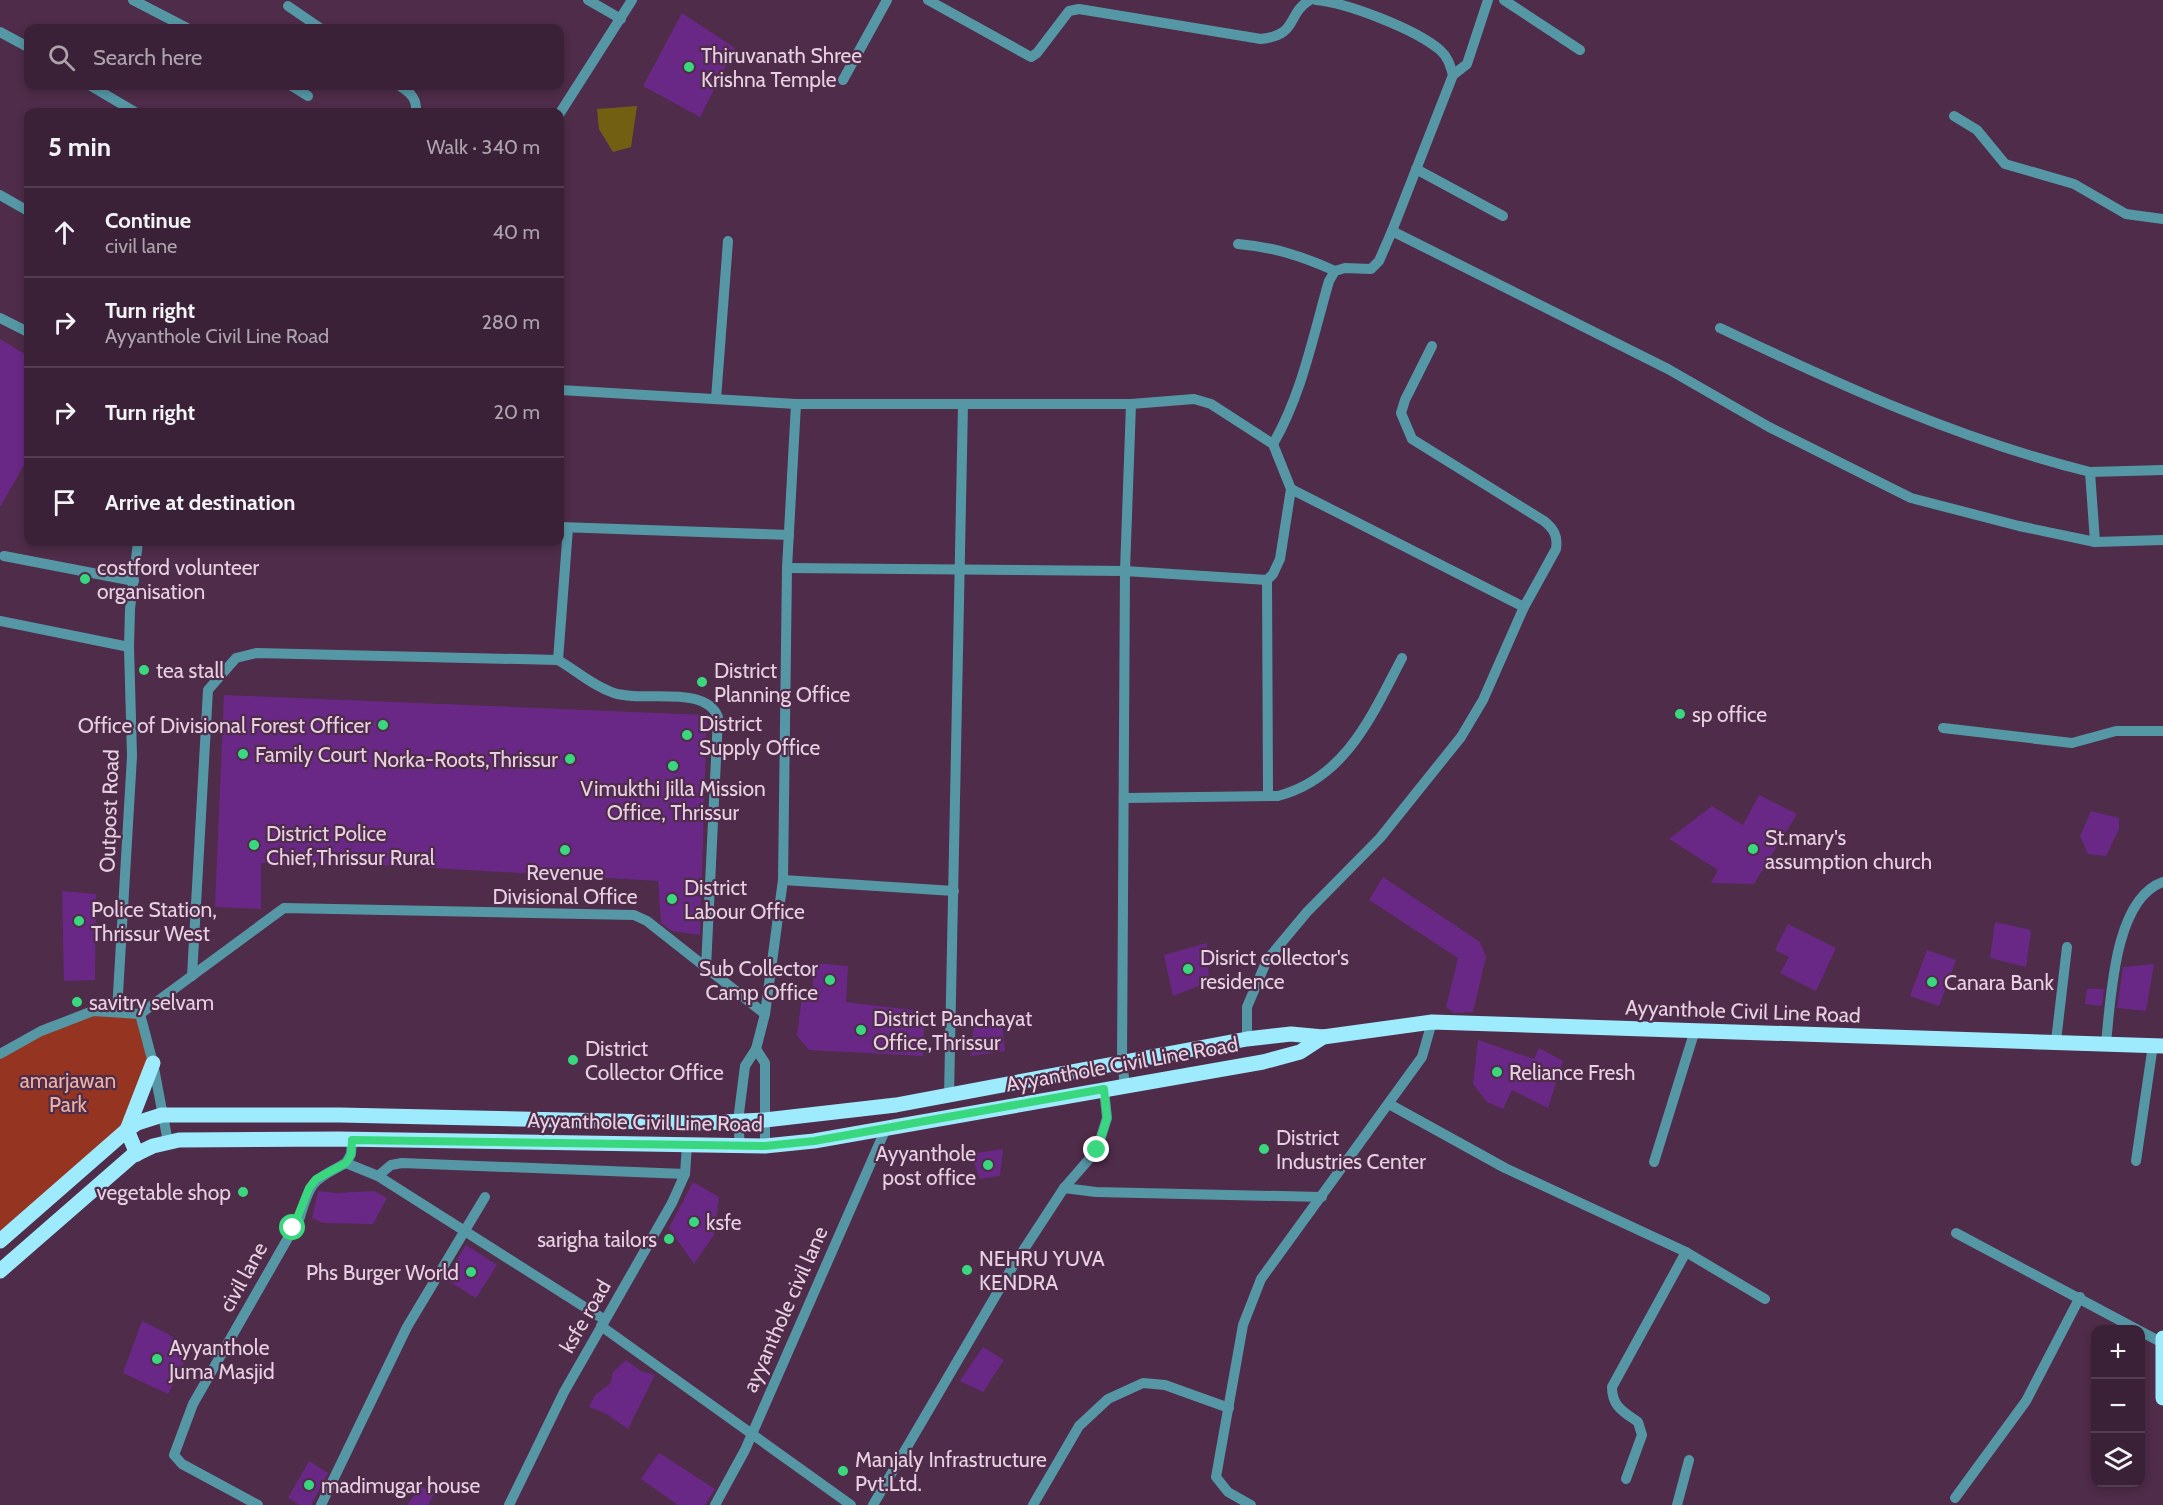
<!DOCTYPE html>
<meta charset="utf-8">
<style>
:root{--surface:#3b2137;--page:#42293f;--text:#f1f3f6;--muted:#aca3ad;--line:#543e52}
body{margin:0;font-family:Cabin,sans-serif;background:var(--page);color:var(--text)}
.controls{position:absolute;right:18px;bottom:18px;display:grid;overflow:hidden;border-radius:12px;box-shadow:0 3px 9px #0003}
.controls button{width:54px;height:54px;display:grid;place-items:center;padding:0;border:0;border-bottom:2px solid var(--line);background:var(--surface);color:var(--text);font:30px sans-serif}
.stop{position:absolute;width:18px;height:18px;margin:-14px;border:4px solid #39d87f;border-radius:50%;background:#fff}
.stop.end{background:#39d87f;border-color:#fff;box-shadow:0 2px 6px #0008}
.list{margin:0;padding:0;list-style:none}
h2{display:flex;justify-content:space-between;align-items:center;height:78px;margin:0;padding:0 24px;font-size:26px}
h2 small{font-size:20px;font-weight:400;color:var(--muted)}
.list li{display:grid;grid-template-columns:39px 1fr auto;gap:18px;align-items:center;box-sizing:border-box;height:90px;padding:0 24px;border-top:2px solid var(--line)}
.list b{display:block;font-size:22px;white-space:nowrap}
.list p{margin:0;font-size:20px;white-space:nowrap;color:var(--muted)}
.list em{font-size:20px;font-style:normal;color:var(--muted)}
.icon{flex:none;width:33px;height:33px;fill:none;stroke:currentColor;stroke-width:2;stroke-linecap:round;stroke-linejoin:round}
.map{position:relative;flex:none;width:2163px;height:1505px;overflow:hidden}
.search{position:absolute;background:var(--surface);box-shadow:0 3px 9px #0003;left:24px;top:24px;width:540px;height:66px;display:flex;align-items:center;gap:15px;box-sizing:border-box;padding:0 21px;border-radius:12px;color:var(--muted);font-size:22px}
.panel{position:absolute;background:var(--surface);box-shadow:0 3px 9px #0003;left:24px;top:108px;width:540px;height:438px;border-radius:12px}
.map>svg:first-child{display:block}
.green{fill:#953521}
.water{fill:#725f12}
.building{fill:#692886}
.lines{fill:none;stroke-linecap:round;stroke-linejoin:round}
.minor{stroke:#5697a6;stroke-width:10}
.major{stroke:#9eebfd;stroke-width:15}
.route{stroke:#39d87f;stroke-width:8}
.poi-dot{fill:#39d87f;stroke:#4f2c49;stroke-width:2}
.labels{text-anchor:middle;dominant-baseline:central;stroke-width:4.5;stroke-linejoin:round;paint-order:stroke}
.poi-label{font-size:21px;fill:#e6d0e1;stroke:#4f2c49;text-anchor:start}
.street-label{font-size:21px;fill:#e6d0e1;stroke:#4f2c49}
.park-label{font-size:21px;fill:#edb1a2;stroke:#4f2c49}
</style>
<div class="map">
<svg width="2163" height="1505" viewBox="0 0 2163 1505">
<rect width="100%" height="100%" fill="#4f2c49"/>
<!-- green -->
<path class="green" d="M93,1011l46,3 12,48 -25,67 -126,110v-185z"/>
<!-- water -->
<path class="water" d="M637,106l-6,41 -18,5 -14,-23 -2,-20z"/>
<!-- building -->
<g class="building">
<path d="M682,13l53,35 -35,69 -57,-31z"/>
<path d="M0,339l28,17v102l-28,49z"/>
<path d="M224,695l483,20 -7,220 -28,-4 -11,-8 -3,-42 -293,-17 -104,-1v46l-46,-2z"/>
<path d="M1759,795l38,19 -43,70 -43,-1 7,-13 -49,-31 43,-33 31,19z"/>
<path d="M2091,811l28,7v11l-13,27 -18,-2 -8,-18z"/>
<path d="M1383,877l97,65 6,15 -13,55 -19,1 -8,-6 12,-49 -89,-58z"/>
<path d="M62,891l34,3 -1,86 -31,1z"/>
<path d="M1995,922l36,8 -5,37 -36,-9z"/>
<path d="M1788,924l48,24 -20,43 -36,-18 9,-16 -14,-7z"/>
<path d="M1207,943l2,39 -36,14 -9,-41z"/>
<path d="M1927,950l29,10 -17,46 -29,-10z"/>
<path d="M814,963l34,3 -2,36 67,8 -2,15 13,-4 -1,35 -114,-6 -12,-14 5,-40 10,1z"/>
<path d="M2154,964l-8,47 -29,-3 6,-41z"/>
<path d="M2087,989h17l-2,17 -17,-2z"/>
<path d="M1002,1022l3,29 -35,5 4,-31z"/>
<path d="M1478,1040l56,19 5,-11 24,13 -15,47 -36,-18 -9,19 -16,-7 -14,-18z"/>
<path d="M1003,1149l-3,27 -20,3 -9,-25z"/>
<path d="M693,1182l26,15 -5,38 -20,29 -25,-36z"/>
<path d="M318,1191l19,2 37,-2 13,7 -14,26 -50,-1 -11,-5z"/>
<path d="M466,1245l31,20 -21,33 -31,-19z"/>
<path d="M142,1321l26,13 22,16 -22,44 -45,-21z"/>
<path d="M983,1347l21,13 -21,32 -23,-11z"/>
<path d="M626,1360l15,11 14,4 -27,54 -23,-16 -16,-6 6,-12 15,-11 3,-12z"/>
<path d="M659,1453l56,36 -10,16h-27l-37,-26z"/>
<path d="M309,1461l19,12 -17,32h-11l-12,-7z"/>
<path d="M421,1486l13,8 -6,11h-21z"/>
</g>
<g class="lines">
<!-- minor -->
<g class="minor">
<path d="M133,0l54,28"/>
<path d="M588,0l33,19"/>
<path d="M928,0l103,57 6,-4 32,-42 10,-2 182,30c38,-4 25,-25 49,-39"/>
<path d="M1316,0c32,3 99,29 124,50 8,7 10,15 13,25l-61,156"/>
<path d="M1504,0l76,50"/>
<path d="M288,6l32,22"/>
<path d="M0,32l28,15"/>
<path d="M1453,75l14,-11 21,-64"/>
<path d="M843,80l44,-80"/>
<path d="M91,86l44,26"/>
<path d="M292,86l16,10"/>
<path d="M400,86c11,7 17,13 16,26"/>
<path d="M560,113l72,-113"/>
<path d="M1954,116l23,14 28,34 69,20 52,30 37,5"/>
<path d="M1416,169l87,47"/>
<path d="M0,195l28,16"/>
<path d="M1238,244c35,3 64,12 97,27"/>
<path d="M0,318l28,14"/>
<path d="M1720,328c120,57 240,112 370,144l5,70"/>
<path d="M560,390l236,14"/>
<path d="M716,399l12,-158"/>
<path d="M1273,444c29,-50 40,-108 56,-163l6,-10 10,-3 26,1 8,-8 13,-30 276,138 101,58 142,71 108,28 76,16 68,-2"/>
<path d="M2090,472l73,-2"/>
<path d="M1291,489l233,118"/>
<path d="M560,527l229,8"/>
<path d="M4,556l130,25"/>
<path d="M787,568l338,3 6,-167"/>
<path d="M1267,580l1,214"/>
<path d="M0,621l129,26"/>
<path d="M558,660l10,-132"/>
<path d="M1943,728l129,15 44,-12h47"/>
<path d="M1125,798l153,-2c68,-18 94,-81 124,-138"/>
<path d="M783,880l171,11"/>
<path d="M192,976l16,-286 28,-32 20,-5 302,7c19,11 35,26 56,33 29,10 91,-9 104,24l-12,251"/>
<path d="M117,1011l15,-255 -3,-109 1,-38 8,-67"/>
<path d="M140,1014l144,-106 350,7 13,6 118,93"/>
<path d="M1247,1039v-32l20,-47 40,-48 73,-74 81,-101 22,-37 41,-93 32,-58c2,-13 -2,-20 -12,-28l-132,-82 -11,-26 4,-13 27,-54"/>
<path d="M2056,1041l11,-94"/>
<path d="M2106,1043c5,-45 8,-144 57,-161"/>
<path d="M756,1049l9,14v83"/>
<path d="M0,1054l41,-23 52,-20 47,3 13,49 15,79"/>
<path d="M949,1096l14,-692"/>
<path d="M1389,1104l116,64 181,84 79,47"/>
<path d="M740,1146l-2,-25 7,-55 11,-17 9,-35 18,-134 4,-312 9,-164h335l63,-5 17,5 62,40 18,45 -11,70 -7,15 -6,6 -142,-9 -3,492 3,22"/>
<path d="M2136,1161l17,-116"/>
<path d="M1654,1162l41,-132"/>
<path d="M346,1163l32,13 227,144"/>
<path d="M378,1176l13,-11 11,-2 283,11"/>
<path d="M1064,1188l32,4 226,5"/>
<path d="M1956,1233l182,97"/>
<path d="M601,1326l250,179"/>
<path d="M2140,1331l21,11"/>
<path d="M1626,1479l16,-44 -4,-13c-14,-10 -26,-15 -26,-35l74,-135"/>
<path d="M1955,1498l71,-97 54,-104"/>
<path d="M258,1505l-76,-41 -8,-9 19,-51 107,-187c11,-37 13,-36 46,-54l5,-9 1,-14"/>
<path d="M321,1505l86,-178 78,-130"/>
<path d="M509,1505l55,-113 108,-189 13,-29 2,-29"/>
<path d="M715,1505l30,-55 142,-324"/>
<path d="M873,1505l140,-239 51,-78 33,-38 10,-32 -3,-29"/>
<path d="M1033,1505l46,-79 29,-27 35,-16 22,2 64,23"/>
<path d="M1251,1505l-23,-13 -12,-15 27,-152 18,-46 161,-222 10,-35"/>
<path d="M1677,1505l12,-45"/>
</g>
<!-- major -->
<g class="major">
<path d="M137,1154l-10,-24 26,-67"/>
<path d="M0,1241l127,-111 10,-7 25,-8h178l363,8 62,-3 131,-15 351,-66 44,-5 32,3 109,-15 731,24"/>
<path d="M0,1271l132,-115 21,-10 26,-6 160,-1 426,7 49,-5 449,-79 37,-10 23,-15"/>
<path d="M2163,1338v60"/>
</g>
</g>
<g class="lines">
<!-- route -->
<path class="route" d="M293,1228l16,-40 7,-9 30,-16 5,-8 1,-15 413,6 49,-5 290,-52 3,29 -10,32"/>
</g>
<!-- markers -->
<g class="poi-dot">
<circle cx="689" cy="67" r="6"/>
<circle cx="85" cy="579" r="6"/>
<circle cx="144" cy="670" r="6"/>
<circle cx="702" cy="682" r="6"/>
<circle cx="1680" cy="714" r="6"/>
<circle cx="383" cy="725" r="6"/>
<circle cx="687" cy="735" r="6"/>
<circle cx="243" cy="754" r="6"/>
<circle cx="570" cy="759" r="6"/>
<circle cx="673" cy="766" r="6"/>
<circle cx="254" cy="845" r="6"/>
<circle cx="1753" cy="849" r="6"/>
<circle cx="565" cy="850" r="6"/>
<circle cx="672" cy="899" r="6"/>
<circle cx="79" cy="921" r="6"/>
<circle cx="1188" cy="969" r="6"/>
<circle cx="830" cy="980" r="6"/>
<circle cx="1932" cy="982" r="6"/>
<circle cx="77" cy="1002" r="6"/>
<circle cx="861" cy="1030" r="6"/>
<circle cx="573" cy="1060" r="6"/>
<circle cx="1497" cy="1072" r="6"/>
<circle cx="1264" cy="1149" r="6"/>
<circle cx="988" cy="1165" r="6"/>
<circle cx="243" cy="1192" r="6"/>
<circle cx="694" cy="1222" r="6"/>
<circle cx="669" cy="1239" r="6"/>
<circle cx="967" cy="1270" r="6"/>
<circle cx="471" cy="1272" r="6"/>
<circle cx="157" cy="1359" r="6"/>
<circle cx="843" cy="1471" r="6"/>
<circle cx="309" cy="1485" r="6"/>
</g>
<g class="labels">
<!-- poi labels -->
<g class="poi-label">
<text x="701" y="55">Thiruvanath Shree<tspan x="701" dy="24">Krishna Temple</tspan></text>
<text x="97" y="567">costford volunteer<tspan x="97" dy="24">organisation</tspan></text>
<text x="156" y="670">tea stall</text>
<text x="714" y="670">District<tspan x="714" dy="24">Planning Office</tspan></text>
<text x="1692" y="714">sp office</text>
<text x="699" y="723">District<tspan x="699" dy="24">Supply Office</tspan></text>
<text x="371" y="725" text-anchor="end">Office of Divisional Forest Officer</text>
<text x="255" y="754">Family Court</text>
<text x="558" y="759" text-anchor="end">Norka-Roots,Thrissur</text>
<text x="673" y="788" text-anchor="middle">Vimukthi Jilla Mission<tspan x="673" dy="24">Office, Thrissur</tspan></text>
<text x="266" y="833">District Police<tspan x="266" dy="24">Chief,Thrissur Rural</tspan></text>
<text x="1765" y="837">St.mary's<tspan x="1765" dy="24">assumption church</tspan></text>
<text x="565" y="872" text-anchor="middle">Revenue<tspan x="565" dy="24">Divisional Office</tspan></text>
<text x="684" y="887">District<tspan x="684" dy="24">Labour Office</tspan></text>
<text x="91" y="909">Police Station,<tspan x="91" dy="24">Thrissur West</tspan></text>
<text x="1200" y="957">Disrict collector's<tspan x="1200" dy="24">residence</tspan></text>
<text x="818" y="968" text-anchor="end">Sub Collector<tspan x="818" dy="24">Camp Office</tspan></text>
<text x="1944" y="982">Canara Bank</text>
<text x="89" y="1002">savitry selvam</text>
<text x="873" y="1018">District Panchayat<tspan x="873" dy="24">Office,Thrissur</tspan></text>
<text x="585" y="1048">District<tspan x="585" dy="24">Collector Office</tspan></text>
<text x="1509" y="1072">Reliance Fresh</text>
<text x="1276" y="1137">District<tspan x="1276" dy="24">Industries Center</tspan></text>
<text x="976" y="1153" text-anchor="end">Ayyanthole<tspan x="976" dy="24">post office</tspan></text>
<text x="231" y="1192" text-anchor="end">vegetable shop</text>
<text x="706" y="1222">ksfe</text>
<text x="657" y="1239" text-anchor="end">sarigha tailors</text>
<text x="979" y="1258">NEHRU YUVA<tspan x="979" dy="24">KENDRA</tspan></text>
<text x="459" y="1272" text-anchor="end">Phs Burger World</text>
<text x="169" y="1347">Ayyanthole<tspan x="169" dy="24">Juma Masjid</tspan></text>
<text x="855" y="1459">Manjaly Infrastructure<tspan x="855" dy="24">Pvt.Ltd.</tspan></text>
<text x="321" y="1485">madimugar house</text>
</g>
<!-- street labels -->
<g class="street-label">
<text transform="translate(109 811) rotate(-88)">Outpost Road</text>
<text transform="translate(1743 1011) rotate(2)">Ayyanthole Civil Line Road</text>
<text transform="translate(1122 1064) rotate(-10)">Ayyanthole Civil Line Road</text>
<text transform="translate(645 1122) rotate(1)">Ayyanthole Civil Line Road</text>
<text transform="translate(243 1277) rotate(-61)">civil lane</text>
<text transform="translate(785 1309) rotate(-66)">ayyanthole civil lane</text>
<text transform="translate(585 1316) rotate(-60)">ksfe road</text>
</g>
<!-- park labels -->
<g class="park-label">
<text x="68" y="1080">amarjawan<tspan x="68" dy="24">Park</tspan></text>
</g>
</g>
</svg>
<div class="controls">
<button>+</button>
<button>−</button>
<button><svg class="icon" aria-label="layers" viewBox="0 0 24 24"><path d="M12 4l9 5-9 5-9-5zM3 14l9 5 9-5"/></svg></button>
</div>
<div class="stop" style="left:293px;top:1228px"></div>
<div class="stop end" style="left:1097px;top:1150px"></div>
<div class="search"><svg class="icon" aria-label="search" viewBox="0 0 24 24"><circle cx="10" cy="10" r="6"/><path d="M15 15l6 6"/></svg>Search here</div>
<section class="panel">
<h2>5 min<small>Walk · 340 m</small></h2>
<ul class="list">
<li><svg class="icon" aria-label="ahead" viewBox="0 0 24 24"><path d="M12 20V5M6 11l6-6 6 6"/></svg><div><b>Continue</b><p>civil lane</p></div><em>40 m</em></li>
<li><svg class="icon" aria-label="right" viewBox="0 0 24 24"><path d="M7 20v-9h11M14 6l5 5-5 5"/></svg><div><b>Turn right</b><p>Ayyanthole Civil Line Road</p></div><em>280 m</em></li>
<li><svg class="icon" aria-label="right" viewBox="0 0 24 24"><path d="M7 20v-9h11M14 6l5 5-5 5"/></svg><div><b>Turn right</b></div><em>20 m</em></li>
<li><svg class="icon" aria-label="arrive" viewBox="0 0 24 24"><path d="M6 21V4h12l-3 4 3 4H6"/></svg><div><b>Arrive at destination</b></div></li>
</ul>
</section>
</div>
